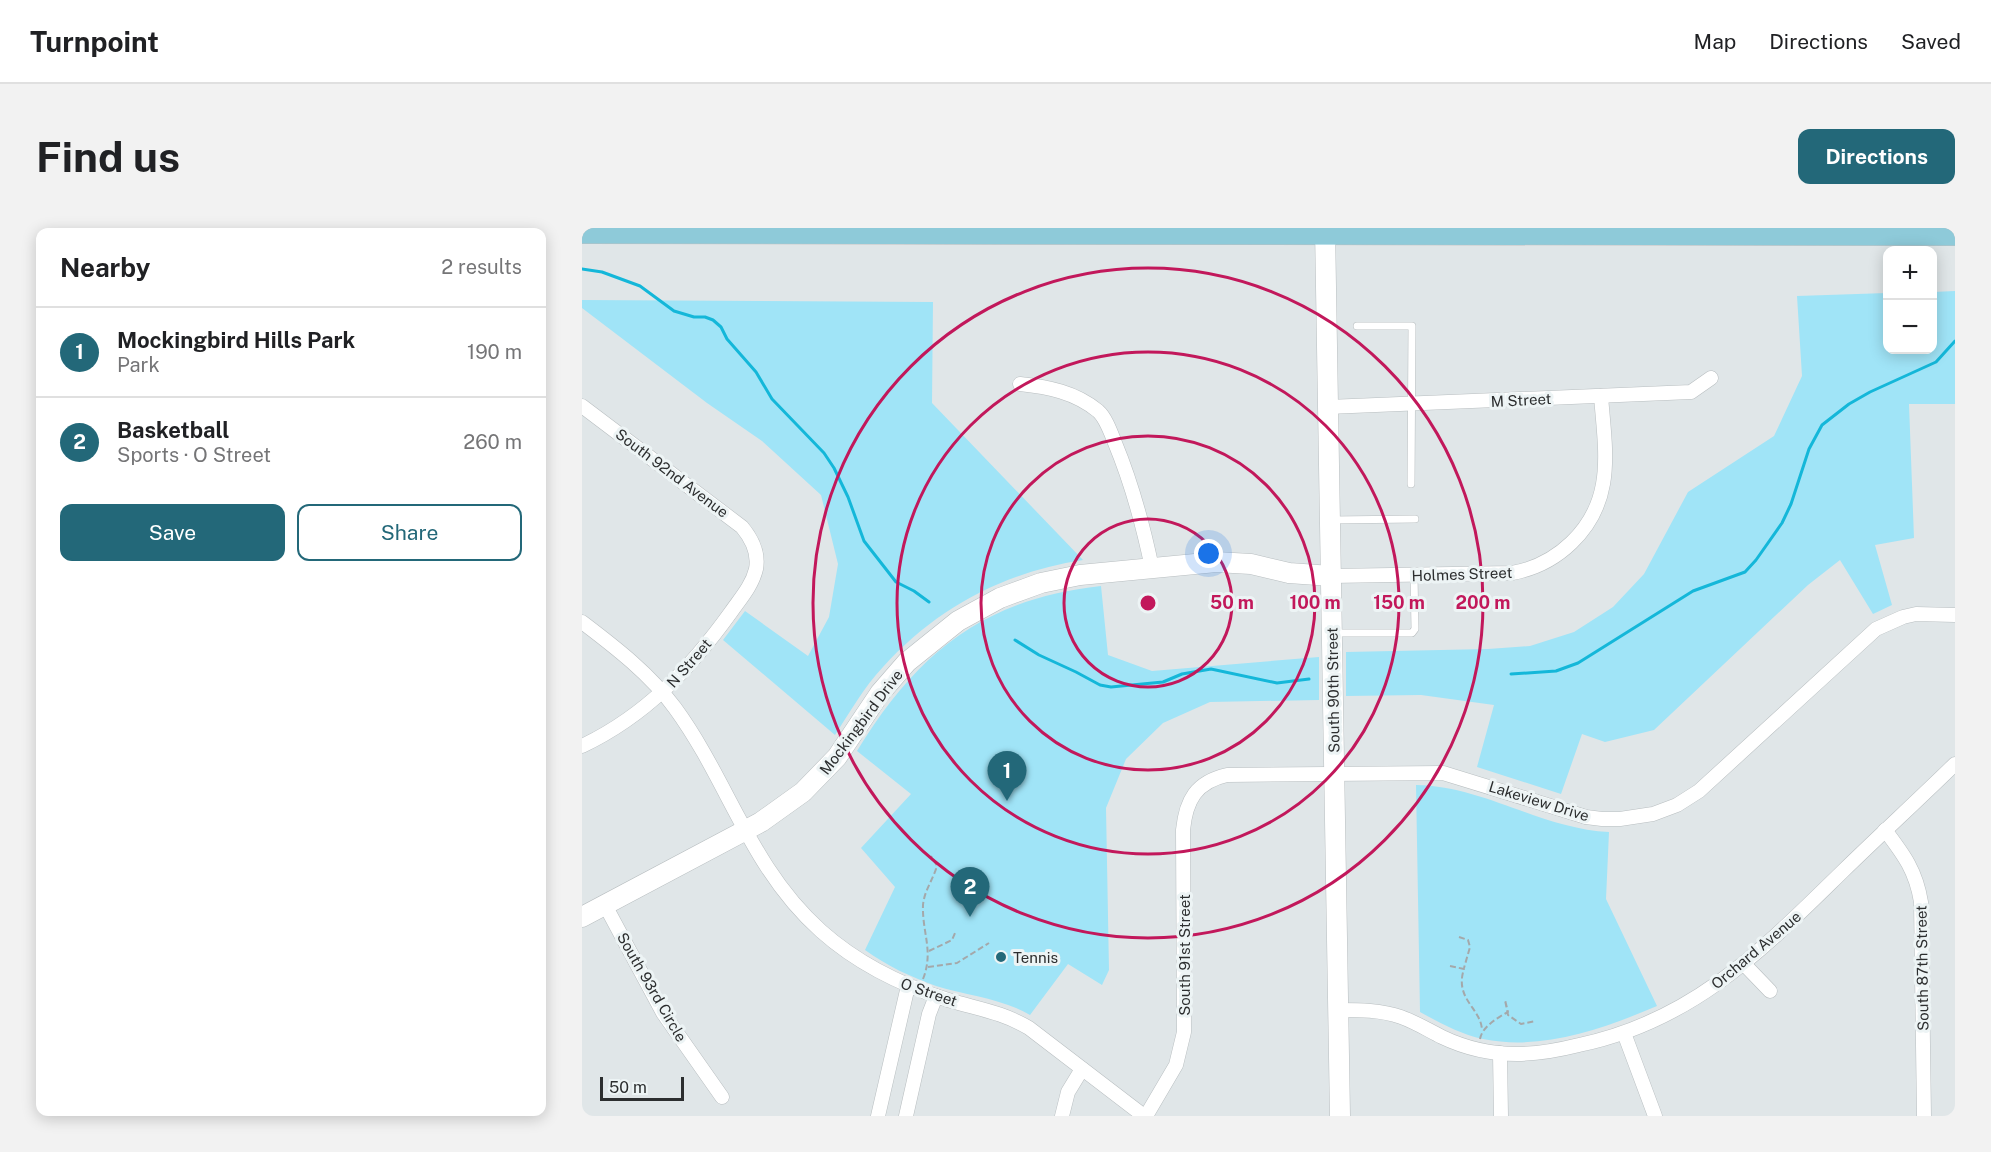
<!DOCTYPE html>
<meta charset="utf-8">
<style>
:root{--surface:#fff;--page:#f2f2f2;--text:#202124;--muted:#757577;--line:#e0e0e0;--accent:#236879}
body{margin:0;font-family:"Public Sans",sans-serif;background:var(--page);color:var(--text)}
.controls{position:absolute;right:18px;top:18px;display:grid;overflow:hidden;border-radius:12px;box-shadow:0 3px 15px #0003}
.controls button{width:54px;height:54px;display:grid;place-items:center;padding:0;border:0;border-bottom:2px solid var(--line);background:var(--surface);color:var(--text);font:30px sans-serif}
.scale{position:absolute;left:18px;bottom:15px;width:84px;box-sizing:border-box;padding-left:6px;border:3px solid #2c2e2f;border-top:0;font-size:16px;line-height:21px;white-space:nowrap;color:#2c2e2f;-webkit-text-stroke:4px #edf4f5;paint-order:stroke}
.you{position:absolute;left:627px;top:326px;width:21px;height:21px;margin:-15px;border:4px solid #fff;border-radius:50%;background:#1a73e8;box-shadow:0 0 0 9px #1a73e833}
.badge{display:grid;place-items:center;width:39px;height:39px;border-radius:50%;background:var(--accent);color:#fff;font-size:20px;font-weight:700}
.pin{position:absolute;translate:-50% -50px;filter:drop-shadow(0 2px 3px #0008)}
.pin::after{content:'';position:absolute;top:32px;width:21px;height:18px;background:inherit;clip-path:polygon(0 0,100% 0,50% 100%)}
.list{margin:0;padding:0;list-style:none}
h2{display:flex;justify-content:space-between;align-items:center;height:78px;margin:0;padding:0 24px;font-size:26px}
h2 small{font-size:20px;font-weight:400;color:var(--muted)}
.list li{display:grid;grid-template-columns:39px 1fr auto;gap:18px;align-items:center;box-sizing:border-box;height:90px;padding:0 24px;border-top:2px solid var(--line)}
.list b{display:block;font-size:22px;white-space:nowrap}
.list p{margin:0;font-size:20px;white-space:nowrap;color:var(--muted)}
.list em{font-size:20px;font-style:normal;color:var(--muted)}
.actions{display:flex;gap:12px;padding:18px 24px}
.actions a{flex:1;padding:14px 0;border:2px solid var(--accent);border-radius:12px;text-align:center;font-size:21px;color:var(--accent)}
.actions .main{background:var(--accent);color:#fff}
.map{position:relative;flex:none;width:1373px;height:888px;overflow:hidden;border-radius:12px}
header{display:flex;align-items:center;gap:36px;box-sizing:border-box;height:84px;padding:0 30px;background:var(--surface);border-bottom:2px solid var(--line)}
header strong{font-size:28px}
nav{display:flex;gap:33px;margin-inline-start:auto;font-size:21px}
.intro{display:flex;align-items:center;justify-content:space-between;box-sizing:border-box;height:144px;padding:0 36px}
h1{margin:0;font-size:42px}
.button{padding:15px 27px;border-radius:12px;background:var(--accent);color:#fff;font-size:21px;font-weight:700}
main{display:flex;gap:36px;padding:0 36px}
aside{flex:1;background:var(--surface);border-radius:12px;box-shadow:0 3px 15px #0003}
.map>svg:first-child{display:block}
.green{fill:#a0e4f7}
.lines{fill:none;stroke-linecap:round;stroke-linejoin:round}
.stream{stroke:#14b7d9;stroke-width:3}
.lane-casing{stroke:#b8bec0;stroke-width:8}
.street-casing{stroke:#b8bec0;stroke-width:15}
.secondary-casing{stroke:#b8bec0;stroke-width:21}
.primary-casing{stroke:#c0c0c1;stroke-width:22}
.path{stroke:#a4a8aa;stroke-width:2;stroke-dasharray:6 3;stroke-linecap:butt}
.lane{stroke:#fff;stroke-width:7}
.street{stroke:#fff;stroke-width:14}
.secondary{stroke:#fff;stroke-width:20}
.primary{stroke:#8ecad9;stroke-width:21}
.ring{fill:none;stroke:#c2185b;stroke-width:3}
.poi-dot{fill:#236879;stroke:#edf4f5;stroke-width:2}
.labels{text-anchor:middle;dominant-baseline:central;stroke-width:6;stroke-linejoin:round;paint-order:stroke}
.street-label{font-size:15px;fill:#2c2e2f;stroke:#edf4f5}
.poi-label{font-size:15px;fill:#2c2e2f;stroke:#edf4f5;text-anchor:start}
.centre{fill:#c2185b;stroke:#edf4f5;stroke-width:3}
.ring-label{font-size:18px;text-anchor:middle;font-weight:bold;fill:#c2185b;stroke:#edf4f5;stroke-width:6;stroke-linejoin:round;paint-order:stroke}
</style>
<header>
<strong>Turnpoint</strong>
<nav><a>Map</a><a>Directions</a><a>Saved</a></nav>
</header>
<div class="intro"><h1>Find us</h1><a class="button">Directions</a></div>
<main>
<aside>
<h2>Nearby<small>2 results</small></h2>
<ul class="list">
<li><span class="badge">1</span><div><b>Mockingbird Hills Park</b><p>Park</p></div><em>190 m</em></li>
<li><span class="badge">2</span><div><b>Basketball</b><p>Sports · O Street</p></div><em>260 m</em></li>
</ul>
<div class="actions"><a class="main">Save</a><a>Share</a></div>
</aside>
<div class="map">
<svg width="1373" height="888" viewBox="0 0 1373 888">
<rect width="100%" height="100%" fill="#e0e6e8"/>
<!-- green -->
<g class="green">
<path d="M1373,63v113h-46l5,134 -39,7 17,60 -19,9 -33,-54 -32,25 -154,145 -49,12 -23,-8 -21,60 -84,-27 17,-62 -73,-10 -75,1v-44l142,-3 42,-3 44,-14 39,-25 31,-33 44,-82 86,-56 28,-60 -5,-80 90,-3 1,57h44l1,-58z"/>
<path d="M0,72l351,2 -1,101 151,157c-79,12 -147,48 -200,107 -19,20 -33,45 -48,68l-112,-95 22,-29 63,45 21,-39 9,-53 -17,-69 -59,-54 -55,-38 -125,-95z"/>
<path d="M519,358l7,69 44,16 167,-14v43l-109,2 -47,21 -37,36 -20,49 3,162 -7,15 -34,-21 -38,51c-29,-17 -62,-19 -94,-29 -25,-9 -49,-20 -71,-36l30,-63 -34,-39 50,-54 -54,-43c60,-98 126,-152 244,-165z"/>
<path d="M834,557c68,1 126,44 193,47l-3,67 51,107c-54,23 -115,45 -174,33 -23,-5 -43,-16 -63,-27z"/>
</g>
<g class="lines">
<!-- stream -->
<g class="stream">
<path d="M0,41l20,3 38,14 34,25 20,6h11l8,3 8,7 6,12 29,33 16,27 52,54 10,15 14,29 16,44 32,41 18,9 15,11"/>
<path d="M433,412l24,15 37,17 24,13 11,2 52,-5 19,-8 29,-5 66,14 32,-4"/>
<path d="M929,446l45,-3 22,-8 115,-72 52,-19 11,-12 26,-37 9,-19 18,-55 13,-24 27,-21 21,-12 66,-30 19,-21"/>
</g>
<defs>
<g id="lane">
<path d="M775,98h55l-1,158"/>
<path d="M751,292l82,-1"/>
<path d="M753,405h77l3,-4 -1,-54"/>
</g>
<g id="street">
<path d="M438,156c28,3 55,8 78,27 8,7 13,22 17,32 17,41 28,82 37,125"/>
<path d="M0,178l160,121c10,12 17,26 14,42 -4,17 -16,30 -25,43 -41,57 -86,104 -149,134"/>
<path d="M746,179l363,-15 20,-14"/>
<path d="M749,348l181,-3c45,-8 83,-43 91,-89 5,-28 0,-60 -2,-88"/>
<path d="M0,394c33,25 68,52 93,86 54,74 75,160 146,223 37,33 80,54 127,69 30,9 54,12 81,28l115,88"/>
<path d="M1303,602c19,25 31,41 36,72l3,214"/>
<path d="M23,677l58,108 59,84"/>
<path d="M1162,736l26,27"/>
<path d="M756,782c22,0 43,0 63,7 14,5 27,13 41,20 23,11 49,17 75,17 21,0 42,-4 62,-9 115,-24 184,-96 264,-174 37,-36 75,-71 112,-107"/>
<path d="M1042,805l31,83"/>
<path d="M918,825l1,63"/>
<path d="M296,888l30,-130"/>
<path d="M324,888l23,-102 7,-18"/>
<path d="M480,888l6,-24 14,-23"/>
<path d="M564,888l30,-51 8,-33 -1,-202c3,-30 13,-48 44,-55l216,-2 143,44 16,2h18l33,-5 24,-9 22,-14 177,-162 27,-12 13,-3 39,1"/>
</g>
<g id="secondary">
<path d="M743,0l15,888"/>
<path d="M0,689l179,-95 42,-30 34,-35 43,-64 27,-31 51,-41 42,-23 41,-15 39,-8 136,-13 35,2 38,9 42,3"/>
</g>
<path id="primary" d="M0,5l1373,2"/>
</defs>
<!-- lane casing -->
<use href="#lane" class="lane-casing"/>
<!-- street casing -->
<use href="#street" class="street-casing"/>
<!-- secondary casing -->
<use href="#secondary" class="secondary-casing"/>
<!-- primary casing -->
<use href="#primary" class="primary-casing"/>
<!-- path -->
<g class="path">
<path d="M877,709l9,3 2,7 -6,21"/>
<path d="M347,723l23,-11 3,-7"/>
<path d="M868,738l14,3c-10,30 17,39 18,61"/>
<path d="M346,739l29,-4 32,-20"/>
<path d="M341,751c11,-28 -1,-46 0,-74 1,-13 9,-24 13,-36v-5l-5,-8"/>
<path d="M898,811c2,-12 17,-21 28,-27l-3,-12 3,15 13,9 15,-3"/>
</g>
<!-- lane -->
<use href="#lane" class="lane"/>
<!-- street -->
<use href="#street" class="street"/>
<!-- secondary -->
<use href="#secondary" class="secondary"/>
<!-- primary -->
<use href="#primary" class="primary"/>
</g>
<!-- distance rings -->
<g class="ring">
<circle cx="566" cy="375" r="84"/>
<circle cx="566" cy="375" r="167"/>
<circle cx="566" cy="375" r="251"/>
<circle cx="566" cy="375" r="335"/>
</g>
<!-- markers -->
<circle class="poi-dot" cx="419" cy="729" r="6"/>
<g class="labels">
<!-- street labels -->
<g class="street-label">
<text transform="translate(939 172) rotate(-3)">M Street</text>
<text transform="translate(90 245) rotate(37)">South 92nd Avenue</text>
<text transform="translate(880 346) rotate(-2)">Holmes Street</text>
<text transform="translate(107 435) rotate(-49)">N Street</text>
<text transform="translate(751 462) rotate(-91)">South 90th Street</text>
<text transform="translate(279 494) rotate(-53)">Mockingbird Drive</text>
<text transform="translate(957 573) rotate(17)">Lakeview Drive</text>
<text transform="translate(1174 722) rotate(-40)">Orchard Avenue</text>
<text transform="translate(602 727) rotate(-90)">South 91st Street</text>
<text transform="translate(1340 740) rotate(-91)">South 87th Street</text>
<text transform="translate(70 759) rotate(60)">South 93rd Circle</text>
<text transform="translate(347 764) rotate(19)">O Street</text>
</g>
<!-- poi labels -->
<g class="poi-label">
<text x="431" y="729">Tennis</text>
</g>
</g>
<circle cx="566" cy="375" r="9" class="centre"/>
<g class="ring-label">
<text x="650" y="381">50 m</text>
<text x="733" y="381">100 m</text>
<text x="817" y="381">150 m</text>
<text x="901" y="381">200 m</text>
</g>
</svg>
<div class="controls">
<button>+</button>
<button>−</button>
</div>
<div class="scale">50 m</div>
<div class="you"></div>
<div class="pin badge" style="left:425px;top:573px">1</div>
<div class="pin badge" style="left:388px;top:689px">2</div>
</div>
</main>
